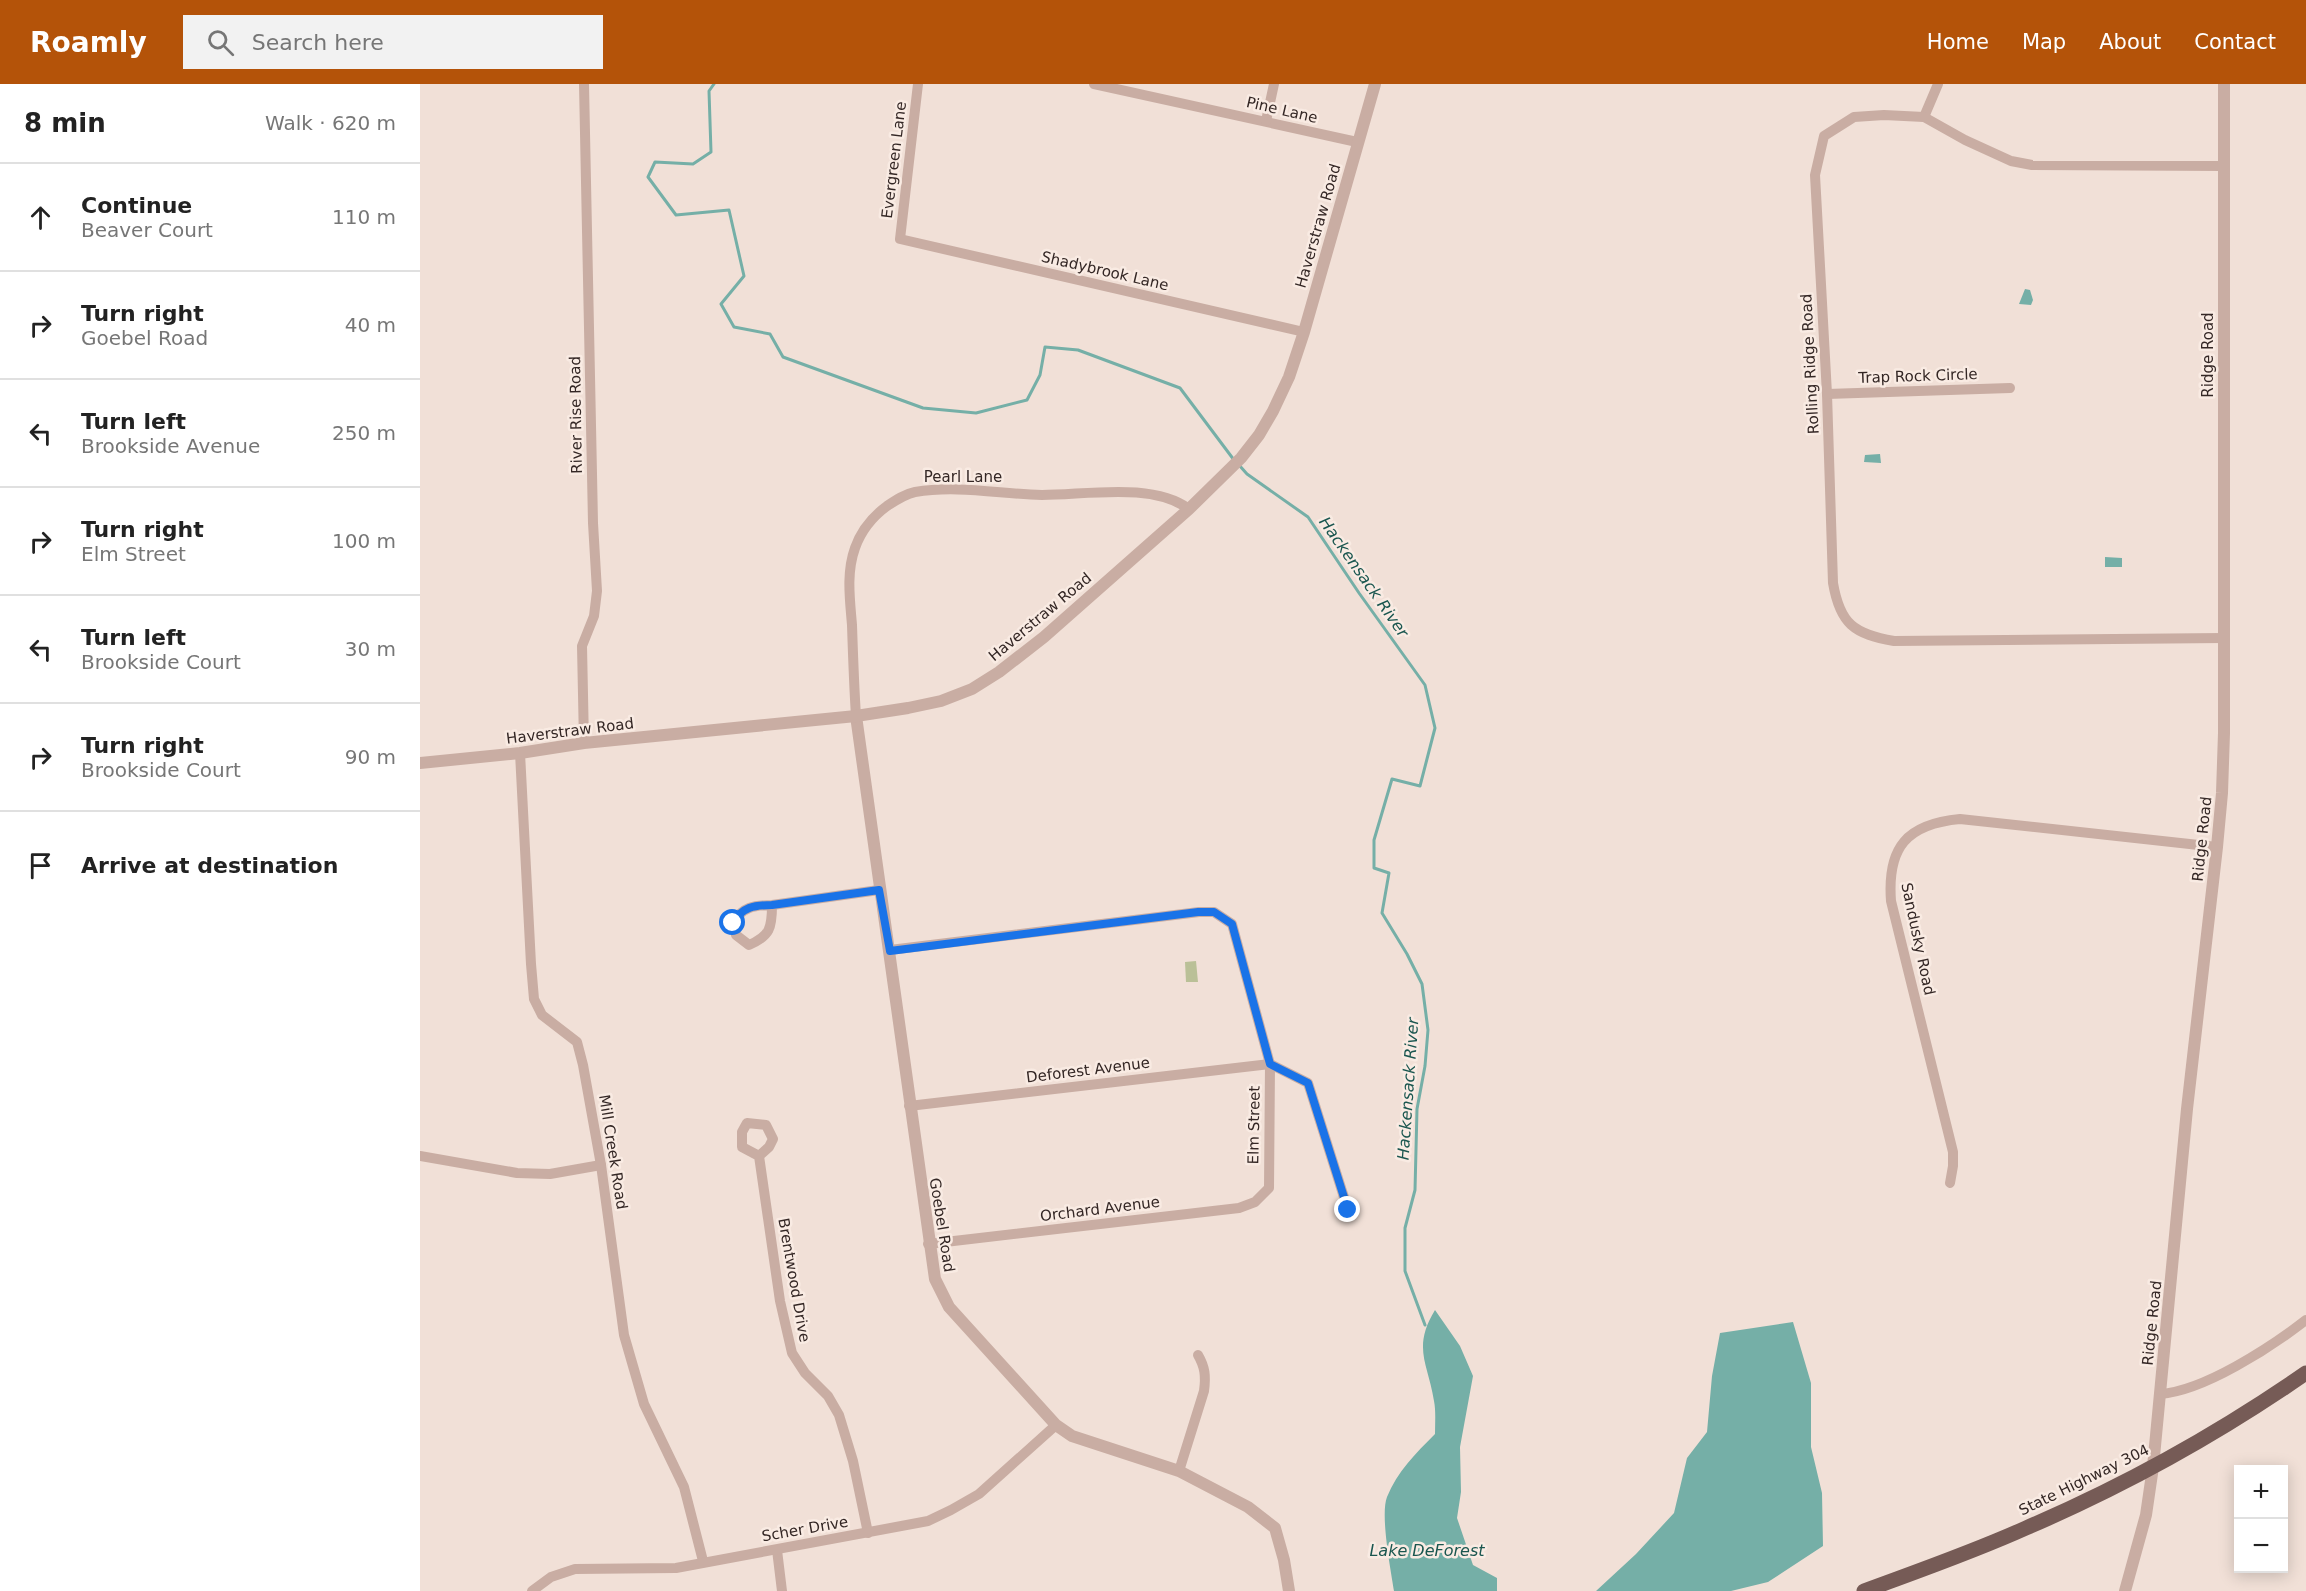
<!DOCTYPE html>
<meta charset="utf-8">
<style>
:root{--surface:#fff;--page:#f2f2f2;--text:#222;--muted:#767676;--line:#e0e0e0;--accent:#b45309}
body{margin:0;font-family:"DejaVu Sans",sans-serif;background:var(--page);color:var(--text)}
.controls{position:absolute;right:18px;bottom:18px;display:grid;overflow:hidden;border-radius:0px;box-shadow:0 3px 15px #0003}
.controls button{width:54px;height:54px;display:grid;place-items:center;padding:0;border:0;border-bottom:2px solid var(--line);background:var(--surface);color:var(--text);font:30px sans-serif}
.stop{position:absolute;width:18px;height:18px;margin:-14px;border:4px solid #1a73e8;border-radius:50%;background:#fff}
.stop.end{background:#1a73e8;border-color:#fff;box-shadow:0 2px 6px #0008}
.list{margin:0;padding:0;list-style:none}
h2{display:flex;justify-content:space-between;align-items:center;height:78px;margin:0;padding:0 24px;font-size:26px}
h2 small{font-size:20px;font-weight:400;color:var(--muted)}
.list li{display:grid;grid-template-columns:39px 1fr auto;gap:18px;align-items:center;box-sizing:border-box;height:108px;padding:0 24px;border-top:2px solid var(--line)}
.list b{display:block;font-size:22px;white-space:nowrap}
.list p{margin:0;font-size:20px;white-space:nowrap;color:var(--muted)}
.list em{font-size:20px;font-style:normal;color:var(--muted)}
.icon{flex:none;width:33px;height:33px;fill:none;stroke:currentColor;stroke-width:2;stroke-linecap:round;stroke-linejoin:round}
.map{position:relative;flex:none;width:1886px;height:1507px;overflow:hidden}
header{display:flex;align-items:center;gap:36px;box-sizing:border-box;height:84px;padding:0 30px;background:var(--accent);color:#fff}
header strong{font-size:28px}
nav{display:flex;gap:33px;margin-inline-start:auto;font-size:21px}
.search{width:420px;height:54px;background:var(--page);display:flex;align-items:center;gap:15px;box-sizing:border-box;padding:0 21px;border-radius:0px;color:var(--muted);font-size:22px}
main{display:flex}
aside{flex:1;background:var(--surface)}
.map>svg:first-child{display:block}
.green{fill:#bac097}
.water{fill:#75afa7}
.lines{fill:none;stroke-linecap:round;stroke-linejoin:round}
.stream{stroke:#75afa7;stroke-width:3}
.minor{stroke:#c9ada3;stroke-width:10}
.tertiary{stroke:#c9ada3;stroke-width:12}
.primary{stroke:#765b56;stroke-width:15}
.route{stroke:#1a73e8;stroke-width:8}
.labels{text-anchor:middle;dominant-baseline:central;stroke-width:5;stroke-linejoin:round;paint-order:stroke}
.street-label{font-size:15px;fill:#342725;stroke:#f9ebe3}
.water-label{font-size:16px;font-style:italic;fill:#1a564f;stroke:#f9ebe3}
</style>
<header>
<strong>Roamly</strong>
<div class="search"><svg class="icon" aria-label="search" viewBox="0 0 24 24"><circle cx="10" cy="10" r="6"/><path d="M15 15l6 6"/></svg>Search here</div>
<nav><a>Home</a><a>Map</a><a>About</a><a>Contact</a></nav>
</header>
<main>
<aside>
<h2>8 min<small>Walk · 620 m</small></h2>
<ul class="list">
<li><svg class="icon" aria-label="ahead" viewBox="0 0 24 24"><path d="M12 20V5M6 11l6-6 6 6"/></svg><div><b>Continue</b><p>Beaver Court</p></div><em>110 m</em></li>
<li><svg class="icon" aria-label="right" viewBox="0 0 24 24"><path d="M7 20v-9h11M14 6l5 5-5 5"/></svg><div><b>Turn right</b><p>Goebel Road</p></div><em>40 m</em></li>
<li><svg class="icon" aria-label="left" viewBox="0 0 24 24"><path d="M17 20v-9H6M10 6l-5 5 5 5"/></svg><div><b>Turn left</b><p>Brookside Avenue</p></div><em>250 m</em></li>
<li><svg class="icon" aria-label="right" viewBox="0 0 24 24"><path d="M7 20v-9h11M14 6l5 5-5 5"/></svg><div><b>Turn right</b><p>Elm Street</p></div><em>100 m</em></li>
<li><svg class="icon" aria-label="left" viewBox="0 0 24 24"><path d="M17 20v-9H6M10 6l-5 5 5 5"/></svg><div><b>Turn left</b><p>Brookside Court</p></div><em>30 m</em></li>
<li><svg class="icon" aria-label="right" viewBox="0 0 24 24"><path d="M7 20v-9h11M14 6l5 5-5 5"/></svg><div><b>Turn right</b><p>Brookside Court</p></div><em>90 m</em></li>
<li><svg class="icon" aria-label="arrive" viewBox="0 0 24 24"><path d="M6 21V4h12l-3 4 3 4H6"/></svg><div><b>Arrive at destination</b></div></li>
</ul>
</aside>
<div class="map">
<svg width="1886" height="1507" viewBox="0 0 1886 1507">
<rect width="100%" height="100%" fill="#f1e0d7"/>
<!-- green -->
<path class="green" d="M776,877l2,21h-12l-1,-20z"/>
<!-- water -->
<g class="water">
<path d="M1605,205l5,1 3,10 -2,5 -12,-1z"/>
<path d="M1460,370l1,9 -17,-1 1,-7z"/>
<path d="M1685,473l17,1v9h-17z"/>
<path d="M1015,1226l25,36 13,30 -13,71 1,45 -4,26 16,47 24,13v13h-103c-3,-20 -14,-76 -7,-94 10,-25 29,-44 48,-63 0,-11 1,-23 -1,-33 -6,-38 -22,-53 1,-91z"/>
<path d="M1373,1238l18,61v64l11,46 1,53 -55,36 -37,9h-135l40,-37 38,-41 13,-55 20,-26 5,-56 8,-43z"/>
</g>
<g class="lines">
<!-- stream -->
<g class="stream">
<path d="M294,0l-5,7 2,61 -18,12 -38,-2 -7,15 28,38 53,-5 15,66 -23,28 13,23 36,7 13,23 140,51 53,5 51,-13 13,-25 5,-28 33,3 102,38 54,72"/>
<path d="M819,381l8,9 61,43 51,76 66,92 10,43 -15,58 -28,-7 -18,61v28l15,5 -7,40 25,41 15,30 6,46 -3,36 -8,43 -2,81 -10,38v43l20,54"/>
</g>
<!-- minor -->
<g class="minor">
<path d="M164,0l9,439 4,68 -3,25 -12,30 2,97"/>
<path d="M498,0l-18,155 404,93"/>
<path d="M674,0l263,58"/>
<path d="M1504,33l14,-33"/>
<path d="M846,37l8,-37"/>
<path d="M1803,82l-191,-1 -21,-4 -46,-21 -41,-23 -40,-2 -30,2 -30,19 -9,39 12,219 6,189c7,41 21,51 61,58l330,-3"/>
<path d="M1407,310l183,-6"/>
<path d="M436,632c-2,-30 -3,-61 -4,-91 -2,-25 -6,-52 3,-77 6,-17 17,-31 32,-42 9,-6 18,-12 28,-14 43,-7 85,2 127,3 44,0 110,-13 147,14"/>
<path d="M100,669l11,211 3,35 8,16 35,27 6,23 18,100 23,170 20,69 40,83 19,74"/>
<path d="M352,821c0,23 -2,31 -23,40l-13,-10 -3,-12c9,-16 21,-18 39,-18l107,-15"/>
<path d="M470,866l309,-38h15l18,12 38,140 -1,124 -14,14 -16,6 -311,36"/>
<path d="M489,1022l361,-42 38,19 40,127"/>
<path d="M0,1072l97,17 33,1 51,-9"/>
<path d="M339,1072l-17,-9v-15l5,-9 19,2 7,14 -4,8 -10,9 21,145 12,52 13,20 23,23 11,19 14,46 15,72"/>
<path d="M1530,1099l3,-17v-14l-62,-251c-4,-54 16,-77 69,-82l257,28"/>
<path d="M1740,1310c44,-3 111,-47 146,-74"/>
<path d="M759,1387l25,-80c2,-15 1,-24 -6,-36"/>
<path d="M357,1466l5,41"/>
<path d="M112,1507l19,-14 24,-8 101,-1 252,-47 23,-11 28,-16 77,-69"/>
</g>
<!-- tertiary -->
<g class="tertiary">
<path d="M436,632l79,563 14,28 107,118 16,11 107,35 69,36 27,21 9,32 5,31"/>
<path d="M0,679l100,-10 64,-10 272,-27 52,-8 33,-7 31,-12 27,-17 45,-35 145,-128 52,-51 18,-23 14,-24 16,-34 15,-45 71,-248"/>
<path d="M1705,1507l21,-76 7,-48 34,-358 30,-262 5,-54 2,-60v-649"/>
</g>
<!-- primary -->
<path class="primary" d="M1444,1507c54,-20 109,-39 162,-63 98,-42 192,-94 280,-155"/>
</g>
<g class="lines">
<!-- route -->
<path class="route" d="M313,839c9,-16 21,-18 39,-18l107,-15 11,61 308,-39h16l18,12 38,140 38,19 40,127"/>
</g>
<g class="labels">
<!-- street labels -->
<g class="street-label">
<text transform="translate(862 26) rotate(13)">Pine Lane</text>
<text transform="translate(474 76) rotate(-83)">Evergreen Lane</text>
<text transform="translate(898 142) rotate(-74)">Haverstraw Road</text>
<text transform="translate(685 187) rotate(13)">Shadybrook Lane</text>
<text transform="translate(1788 271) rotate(-90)">Ridge Road</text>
<text transform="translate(1390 280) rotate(-93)">Rolling Ridge Road</text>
<text transform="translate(1498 292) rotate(-2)">Trap Rock Circle</text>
<text transform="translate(156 331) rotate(-91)">River Rise Road</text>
<text x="543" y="393">Pearl Lane</text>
<text transform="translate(620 533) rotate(-40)">Haverstraw Road</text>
<text transform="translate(150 647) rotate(-7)">Haverstraw Road</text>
<text transform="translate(1782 755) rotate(-84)">Ridge Road</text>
<text transform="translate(1498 855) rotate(78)">Sandusky Road</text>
<text transform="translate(668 986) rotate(-7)">Deforest Avenue</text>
<text transform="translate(834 1041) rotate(-89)">Elm Street</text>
<text transform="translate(193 1068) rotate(81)">Mill Creek Road</text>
<text transform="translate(680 1125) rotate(-7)">Orchard Avenue</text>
<text transform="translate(522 1141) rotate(81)">Goebel Road</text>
<text transform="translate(374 1196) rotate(80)">Brentwood Drive</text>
<text transform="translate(1732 1239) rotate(-84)">Ridge Road</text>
<text transform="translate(1664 1396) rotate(-26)">State Highway 304</text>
<text transform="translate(385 1445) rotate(-10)">Scher Drive</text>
</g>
<!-- water labels -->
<g class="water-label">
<text transform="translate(944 493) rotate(55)">Hackensack River</text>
<text transform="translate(988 1005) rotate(-86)">Hackensack River</text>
<text x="1007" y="1466">Lake DeForest</text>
</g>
</g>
</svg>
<div class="controls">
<button>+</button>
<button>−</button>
</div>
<div class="stop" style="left:313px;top:839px"></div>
<div class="stop end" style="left:928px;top:1126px"></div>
</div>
</main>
